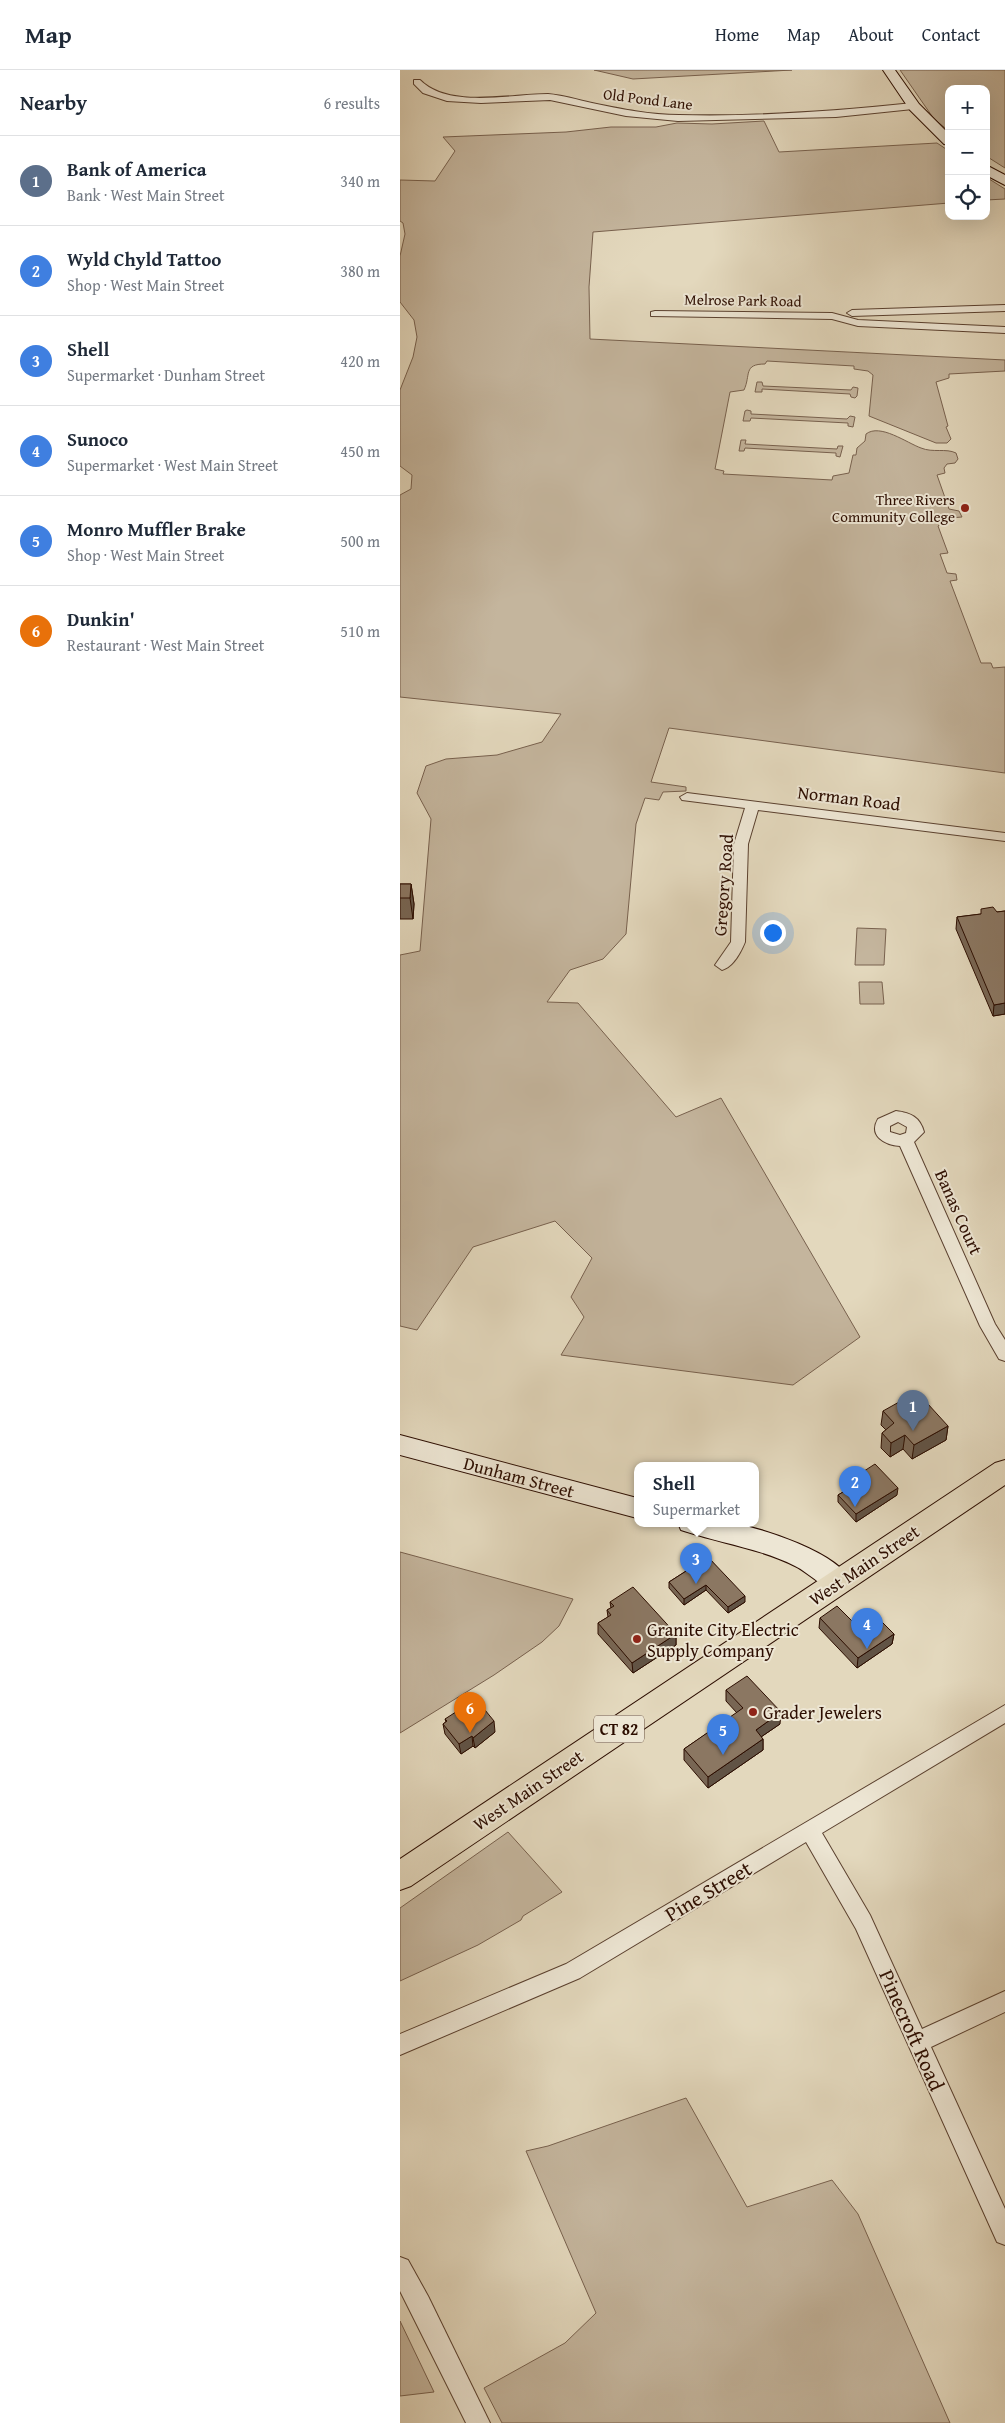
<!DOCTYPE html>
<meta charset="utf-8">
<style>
:root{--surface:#fff;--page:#f2f2f3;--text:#1f2937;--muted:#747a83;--line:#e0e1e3;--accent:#ea580c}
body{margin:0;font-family:"Gentium Book Plus",serif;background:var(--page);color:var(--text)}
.controls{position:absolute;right:15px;top:15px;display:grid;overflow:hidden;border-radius:10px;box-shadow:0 5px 20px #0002}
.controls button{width:45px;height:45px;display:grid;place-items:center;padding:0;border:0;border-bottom:1px solid var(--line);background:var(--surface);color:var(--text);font:25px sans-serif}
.you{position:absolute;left:372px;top:862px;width:18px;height:18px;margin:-12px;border:4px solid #fff;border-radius:50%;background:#1a73e8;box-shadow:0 0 0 8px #1a73e833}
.badge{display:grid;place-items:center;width:32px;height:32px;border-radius:50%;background:var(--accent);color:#fff;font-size:16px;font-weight:700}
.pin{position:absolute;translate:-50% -41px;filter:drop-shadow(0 1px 2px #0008)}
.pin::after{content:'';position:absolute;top:26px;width:18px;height:15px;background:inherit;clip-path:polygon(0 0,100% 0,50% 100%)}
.popup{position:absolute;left:234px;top:1392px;width:125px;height:65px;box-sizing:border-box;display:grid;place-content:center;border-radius:10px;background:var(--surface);filter:drop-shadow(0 1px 4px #0005);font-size:16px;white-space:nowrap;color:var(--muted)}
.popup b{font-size:19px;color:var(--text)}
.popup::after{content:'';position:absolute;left:50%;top:100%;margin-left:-10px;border:10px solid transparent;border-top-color:var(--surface)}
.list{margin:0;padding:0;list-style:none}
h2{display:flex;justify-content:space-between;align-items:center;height:65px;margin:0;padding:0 20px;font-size:21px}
h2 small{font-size:16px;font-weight:400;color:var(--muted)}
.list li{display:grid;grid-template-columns:32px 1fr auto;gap:15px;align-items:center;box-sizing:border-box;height:90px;padding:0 20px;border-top:1px solid var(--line)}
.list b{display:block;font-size:19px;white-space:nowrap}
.list p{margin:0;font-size:16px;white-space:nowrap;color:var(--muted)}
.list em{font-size:16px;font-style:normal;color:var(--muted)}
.icon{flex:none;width:28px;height:28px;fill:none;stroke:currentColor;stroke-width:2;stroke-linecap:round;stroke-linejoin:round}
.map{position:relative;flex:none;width:605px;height:2353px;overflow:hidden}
header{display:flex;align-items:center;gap:30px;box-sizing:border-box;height:70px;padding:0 25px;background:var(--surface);border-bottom:1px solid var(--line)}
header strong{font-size:24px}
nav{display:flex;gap:28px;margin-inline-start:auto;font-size:18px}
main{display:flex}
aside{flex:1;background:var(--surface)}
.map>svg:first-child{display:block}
.green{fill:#c4b59d;stroke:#78614e}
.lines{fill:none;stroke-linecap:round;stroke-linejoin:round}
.street-casing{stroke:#5a402f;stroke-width:2}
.secondary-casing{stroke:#2c0d00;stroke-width:2}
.primary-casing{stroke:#2c0d00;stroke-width:2}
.street{fill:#ede6d4;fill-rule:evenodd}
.secondary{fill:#ede6d4;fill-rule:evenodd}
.primary{fill:#e3d8bd;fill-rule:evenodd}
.wall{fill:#786654;stroke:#2c0d00}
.shaded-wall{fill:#615345;stroke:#2c0d00}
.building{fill:#8b7762;stroke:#2c0d00}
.poi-dot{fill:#8f2418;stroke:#ede6d4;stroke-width:2}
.labels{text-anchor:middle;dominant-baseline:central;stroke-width:4;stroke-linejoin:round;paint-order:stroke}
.far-street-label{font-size:15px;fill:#2c0d00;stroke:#ede6d4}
.far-poi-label{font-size:15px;fill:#2c0d00;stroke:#ede6d4;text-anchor:end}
.shield{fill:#ede6d4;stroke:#664e40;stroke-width:1}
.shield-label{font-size:16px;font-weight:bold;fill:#2c0d00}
.street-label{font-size:18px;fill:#2c0d00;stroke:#ede6d4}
.poi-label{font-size:18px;fill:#2c0d00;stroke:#ede6d4;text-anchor:start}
.near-street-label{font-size:21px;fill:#2c0d00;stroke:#ede6d4}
</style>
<header>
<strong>Map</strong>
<nav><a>Home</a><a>Map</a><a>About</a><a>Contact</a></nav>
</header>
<main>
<aside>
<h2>Nearby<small>6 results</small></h2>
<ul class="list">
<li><span class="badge" style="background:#5c6f8a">1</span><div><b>Bank of America</b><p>Bank · West Main Street</p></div><em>340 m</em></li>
<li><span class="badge" style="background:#3f7fe0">2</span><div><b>Wyld Chyld Tattoo</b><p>Shop · West Main Street</p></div><em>380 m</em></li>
<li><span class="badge" style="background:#3f7fe0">3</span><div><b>Shell</b><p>Supermarket · Dunham Street</p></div><em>420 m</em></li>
<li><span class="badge" style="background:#3f7fe0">4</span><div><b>Sunoco</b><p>Supermarket · West Main Street</p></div><em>450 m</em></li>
<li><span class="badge" style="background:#3f7fe0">5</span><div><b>Monro Muffler Brake</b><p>Shop · West Main Street</p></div><em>500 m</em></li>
<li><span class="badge" style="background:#e8710a">6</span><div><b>Dunkin'</b><p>Restaurant · West Main Street</p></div><em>510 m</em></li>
</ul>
</aside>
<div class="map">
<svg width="605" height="2353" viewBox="0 0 605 2353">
<rect width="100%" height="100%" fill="#e3d8bd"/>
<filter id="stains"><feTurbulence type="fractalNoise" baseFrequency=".004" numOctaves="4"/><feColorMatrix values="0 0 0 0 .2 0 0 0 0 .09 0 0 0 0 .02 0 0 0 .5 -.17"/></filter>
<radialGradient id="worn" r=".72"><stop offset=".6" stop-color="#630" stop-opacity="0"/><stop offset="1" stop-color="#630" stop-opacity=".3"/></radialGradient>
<!-- green -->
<g class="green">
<path d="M194,0h198l-159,9z"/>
<path d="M500,0h105v98l-19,-12v-67h-37v42l-15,-12z"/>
<path d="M364,51l15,31 158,-9 12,8v52l-356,29 -4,55 1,52 415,21v11l-56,3v4l-13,4 12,44 -2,1 5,12 -4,4h-11l-67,-27 4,-41 -5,-4 -14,-2v-3l-87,-5 -2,3c-22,0 -14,11 -21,26l-14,2 -15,77 9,2 -1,3 109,6 1,-4 16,-3 4,-18h3l1,-7 8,-7 1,-7c14,-11 41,9 55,14 12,5 25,0 35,5l2,6 -3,4 -8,1 -3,4 1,5 -8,2 12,34 10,2 3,6 -13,1 -11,8 10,27 -8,1 7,19 9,1 1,6 -7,1 31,82h10l2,5 12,-1v106l-336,-45 -18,54 35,5v4l-23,1 -4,8 -14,-2 -9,26 -10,110 -23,25 -33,11 -23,32 31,1 98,114 45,-19 139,239 -67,48 -232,-30 23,-38 -13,-20 21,-39 -37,-37 -82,26 -56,83 -17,-4v-371l20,-4 11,-132 -14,-26 9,-27 20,-7 51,-4 45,-13 19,-28 -161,-17v-202l11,-6 1,-14 -12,-9v-76l13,-33 4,-20 -3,-17 -14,-18v-46l5,-22 -2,-11 -3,-2v-41l35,1 20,-30 -12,-14 123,-5 45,-5h45l21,-4 35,1z"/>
<path d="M586,107l19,12v10l-19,1z"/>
<path d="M357,312h5l1,4 88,4 2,-3 5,1 -1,8 -2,2 -4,-1 -1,-3 -88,-5v3h-7z"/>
<path d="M347,340l4,1v3l96,5 3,-3 5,1 -2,10 -5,-1v-3l-97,-5 -1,3h-7l2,-10z"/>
<path d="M341,370h5l-1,4 92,5 1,-3h5l-3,11 -4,-1v-3l-91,-5 -1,3h-5z"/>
<path d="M457,858l29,1 -2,36h-29z"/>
<path d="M459,912h23l2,22h-24z"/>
<path d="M0,1482l173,47 -14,27 -17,16 -48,33 -94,58z"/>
<path d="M108,1762l54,60 -39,24 -2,4 -43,25 -78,36v-73z"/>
<path d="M286,2028l61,109 85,-27 26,34 92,209h-448l-18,-35 81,-45 31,-30 -70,-162 22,-5z"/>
<path d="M0,2251l34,71 -34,4z"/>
</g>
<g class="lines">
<defs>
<g id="street">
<path d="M14,10h6c29,29 90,14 128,14 14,1 30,6 44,9 29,6 58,12 87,12 78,2 157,-4 234,-12l5,3 -5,3 -77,8 -158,4 -52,-5 -76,-16 -69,3 -34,-2 -24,-8 -9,-9z"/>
<path d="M605,235v6l-153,5 -5,-3 5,-3z"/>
<path d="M255,241l177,2 26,7 147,7v6l-147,-7 -26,-7 -181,-3v-4z"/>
<path d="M287,723l318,40v8l-247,-31 -10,34 -3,98c-4,10 -12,25 -23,28l-7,-5 16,-23 3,-98 11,-36 -63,-8 -2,-3z"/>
<path d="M496,1041c15,2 24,6 28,21l-10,10 81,182 10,16v21l-6,-2 -19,-33 -80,-180c-15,-1 -32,-10 -22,-27zM498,1052l9,5 -1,6 -6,2 -10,-3v-6z"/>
<path d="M605,1635v18l-183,110 48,82 52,114 83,-38v21l-74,35 74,162v36l-8,-3 -141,-313 -50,-87 -226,136 -180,77v-21l166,-70z"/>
<path d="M0,2187l8,3 20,36 62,127h-24l-66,-132z"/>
</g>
<g id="secondary">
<path d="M483,0h12l24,34 30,30v11l-5,-1 -34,-34z"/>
<path d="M586,95l19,10v10l-19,-10z"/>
<path d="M0,1365l237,63v20l-237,-63z"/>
<path d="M278,1453c17,0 37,-3 54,0 32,6 105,29 120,59l-4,8c-20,6 -36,-16 -53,-24 -36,-18 -76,-23 -114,-36z"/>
</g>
<path id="primary" d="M605,1390v25l-594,401 -11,4v-31l595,-396z"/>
</defs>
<!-- street casing -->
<use href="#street" class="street-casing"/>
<!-- secondary casing -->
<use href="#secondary" class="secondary-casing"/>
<!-- primary casing -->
<use href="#primary" class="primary-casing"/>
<!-- street -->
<use href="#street" class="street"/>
<!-- secondary -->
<use href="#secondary" class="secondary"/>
<!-- primary -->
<use href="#primary" class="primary"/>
</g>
<!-- wall -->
<g class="wall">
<path d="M0,814h11l3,20 -1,15h-13z"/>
<path d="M605,841v103l-12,2 -37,-87 1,-12z"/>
<path d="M483,1341l65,15 -2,14 -34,19 -9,-10 -13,8 -9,-9 1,-15 4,-3 -5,-5z"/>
<path d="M461,1403l36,22 -41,27 -18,-20v-7l24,-14 -1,-1z"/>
<path d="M308,1487l37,45 -17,11 -22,-23 -22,15 -15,-17v-6z"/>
<path d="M210,1532l66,32v11l-43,28 -35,-39v-11l10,-6 -1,-7 4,-2z"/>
<path d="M420,1548l40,11 34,5 -2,10 -35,24 -38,-40z"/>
<path d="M326,1620l54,34 -19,13 2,2v11l-55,38 -24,-28v-11l53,-36 -11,-12z"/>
<path d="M45,1649l50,13 -20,16 -2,-2 -12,8 -16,-20 -2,-10 3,-2z"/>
</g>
<!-- shaded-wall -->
<g class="shaded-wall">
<path d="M11,814l3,20 -1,15 -3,-21z"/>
<path d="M605,933v11l-12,2 1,-11z"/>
<path d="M548,1356l-2,14 -34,19 2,-14z"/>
<path d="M505,1365l-2,14 -13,8 1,-14z"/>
<path d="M498,1418l-1,7 -41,27v-8z"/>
<path d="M306,1515v5l-22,15v-6z"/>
<path d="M345,1526v6l-17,11v-6z"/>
<path d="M276,1564v11l-43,28 -1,-10z"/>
<path d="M494,1564l-2,10 -35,24 1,-10z"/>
<path d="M381,1642l-1,12 -25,17 1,-11z"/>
<path d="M94,1651l1,11 -20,16 -2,-10z"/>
<path d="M72,1666l1,10 -12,8 -2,-10z"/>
<path d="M363,1669v11l-55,38v-11z"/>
</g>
<!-- building -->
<g class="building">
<path d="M0,814h11l-1,14h-10z"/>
<path d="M593,837l4,5 8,-1v92l-11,2 -37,-88 24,-3v-5z"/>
<path d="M517,1322l31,34 -34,19 -9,-10 -14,8 -9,-10 12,-10 -11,-12z"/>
<path d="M475,1394l23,24 -42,26 -18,-19 29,-17 -6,-5z"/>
<path d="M308,1487l37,39 -17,11 -22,-22 -22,14 -15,-17z"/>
<path d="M233,1517l43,47 -44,29 -34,-40 13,-8 -4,-5 7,-4 -4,-4z"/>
<path d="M437,1536l23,23 17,-12 17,17 -36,24 -38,-40z"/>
<path d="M347,1606l34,36 -25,18 7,9 -55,38 -24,-28 59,-41 -17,-18z"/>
<path d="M76,1629l18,22 -21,17 -1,-2 -13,8 -16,-20 4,-3 -2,-2z"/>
</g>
<!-- markers -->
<g class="poi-dot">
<circle cx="565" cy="438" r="5"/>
<circle cx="237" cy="1569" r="5"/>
<circle cx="353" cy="1642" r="5"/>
</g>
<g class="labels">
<!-- far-street labels -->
<g class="far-street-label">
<text transform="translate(248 29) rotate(7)">Old Pond Lane</text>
<text transform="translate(343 230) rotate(1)">Melrose Park Road</text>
</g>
<!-- far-poi labels -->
<g class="far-poi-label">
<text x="555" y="429">Three Rivers<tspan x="555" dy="17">Community College</tspan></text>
</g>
<!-- shield labels -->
<rect class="shield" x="194" y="1645.5" width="50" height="27" rx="4"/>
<g class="shield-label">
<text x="219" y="1659">CT 82</text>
</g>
<!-- street labels -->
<g class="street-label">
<text transform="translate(449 728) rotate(7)">Norman Road</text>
<text transform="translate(323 815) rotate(-86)">Gregory Road</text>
<text transform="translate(559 1142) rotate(66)">Banas Court</text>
<text transform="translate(119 1407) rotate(15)">Dunham Street</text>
<text transform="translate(464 1495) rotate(-34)">West Main Street</text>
<text transform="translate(128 1720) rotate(-34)">West Main Street</text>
</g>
<!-- poi labels -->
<g class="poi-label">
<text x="247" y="1559">Granite City Electric<tspan x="247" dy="21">Supply Company</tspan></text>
<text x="363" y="1642">Grader Jewelers</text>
</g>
<!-- near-street labels -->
<g class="near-street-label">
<text transform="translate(308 1821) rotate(-31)">Pine Street</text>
<text transform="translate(512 1960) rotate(66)">Pinecroft Road</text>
</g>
</g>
<rect width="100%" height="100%" filter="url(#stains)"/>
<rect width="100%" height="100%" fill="url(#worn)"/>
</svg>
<div class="controls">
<button>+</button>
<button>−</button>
<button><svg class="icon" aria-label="locate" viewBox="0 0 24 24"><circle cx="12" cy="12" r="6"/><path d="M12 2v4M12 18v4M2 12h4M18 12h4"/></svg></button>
</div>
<div class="you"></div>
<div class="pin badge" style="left:513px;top:1361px;background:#5c6f8a">1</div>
<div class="pin badge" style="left:455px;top:1437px;background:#3f7fe0">2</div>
<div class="pin badge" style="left:296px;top:1514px;background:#3f7fe0">3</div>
<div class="popup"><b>Shell</b>Supermarket</div>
<div class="pin badge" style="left:467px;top:1579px;background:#3f7fe0">4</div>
<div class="pin badge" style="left:323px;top:1685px;background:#3f7fe0">5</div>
<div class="pin badge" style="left:70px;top:1663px;background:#e8710a">6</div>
</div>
</main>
